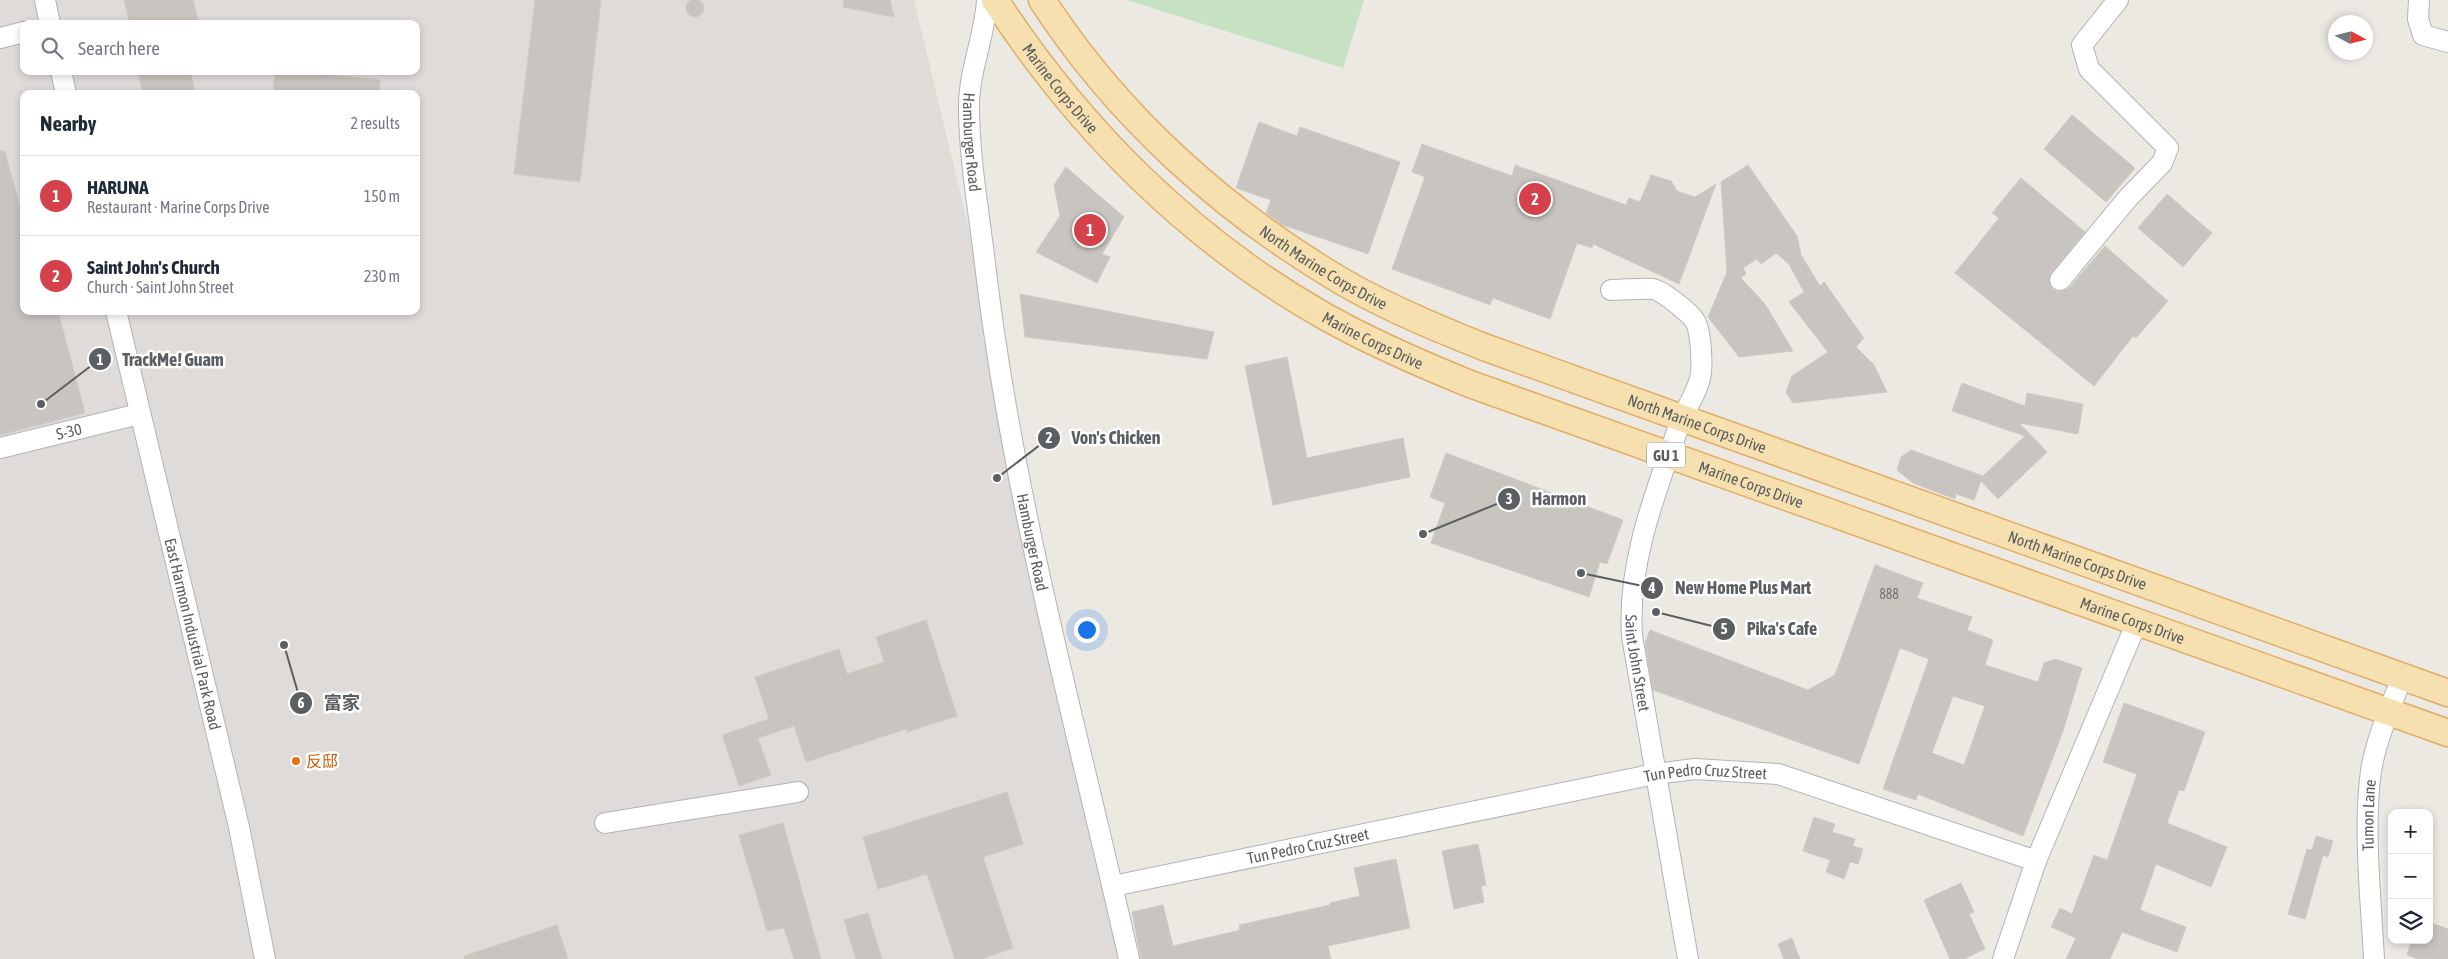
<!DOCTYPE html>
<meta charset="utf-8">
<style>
:root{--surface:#fff;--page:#f2f2f3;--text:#1f2937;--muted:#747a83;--line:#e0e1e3;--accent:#d5414a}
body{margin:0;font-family:"Asap Condensed","Noto Sans SC",sans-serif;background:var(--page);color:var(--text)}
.controls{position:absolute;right:15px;bottom:15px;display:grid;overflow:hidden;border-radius:10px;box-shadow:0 2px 8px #0003}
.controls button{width:45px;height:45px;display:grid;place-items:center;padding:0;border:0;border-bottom:1px solid var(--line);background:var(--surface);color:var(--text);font:25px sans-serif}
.compass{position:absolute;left:2328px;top:15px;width:45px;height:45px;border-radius:50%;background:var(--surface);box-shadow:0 2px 8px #0003;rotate:97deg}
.you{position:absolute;left:1086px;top:629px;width:18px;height:18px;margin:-12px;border:4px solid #fff;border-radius:50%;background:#1a73e8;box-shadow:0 0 0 8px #1a73e833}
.badge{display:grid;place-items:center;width:32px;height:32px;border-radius:50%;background:var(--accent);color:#fff;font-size:16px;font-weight:700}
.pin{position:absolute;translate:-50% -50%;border:2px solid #fff;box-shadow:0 1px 5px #0006}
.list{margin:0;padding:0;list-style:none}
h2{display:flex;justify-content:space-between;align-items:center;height:65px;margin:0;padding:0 20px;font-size:21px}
h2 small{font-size:16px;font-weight:400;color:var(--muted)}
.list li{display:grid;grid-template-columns:32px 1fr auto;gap:15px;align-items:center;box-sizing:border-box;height:80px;padding:0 20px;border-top:1px solid var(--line)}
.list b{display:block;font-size:19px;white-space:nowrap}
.list p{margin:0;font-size:16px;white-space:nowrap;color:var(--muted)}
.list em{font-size:16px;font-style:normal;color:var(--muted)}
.icon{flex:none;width:28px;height:28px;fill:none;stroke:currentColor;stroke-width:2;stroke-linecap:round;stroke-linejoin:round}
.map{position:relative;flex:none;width:2448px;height:959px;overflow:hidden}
.search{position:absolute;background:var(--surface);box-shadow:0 2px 8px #0003;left:20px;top:20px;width:400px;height:55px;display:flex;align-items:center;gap:12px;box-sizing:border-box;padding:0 18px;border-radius:10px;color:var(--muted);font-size:19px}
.panel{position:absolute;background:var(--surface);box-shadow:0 2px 8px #0003;left:20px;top:90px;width:400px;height:225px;border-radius:10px}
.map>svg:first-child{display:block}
.industrial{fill:#dedbd8;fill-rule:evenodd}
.green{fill:#c7e1c3}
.building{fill:#c8c4c0;stroke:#d0cac2;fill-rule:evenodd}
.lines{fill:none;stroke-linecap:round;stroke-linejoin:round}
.minor-casing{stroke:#b1b4b7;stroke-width:22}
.major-casing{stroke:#e1ae68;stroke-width:29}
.minor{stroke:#fff;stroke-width:20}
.major{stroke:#f6e0af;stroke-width:26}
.food-dot{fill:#e8710a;stroke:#fff;stroke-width:2}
.labels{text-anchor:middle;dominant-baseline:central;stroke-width:5;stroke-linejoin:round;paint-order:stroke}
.number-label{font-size:14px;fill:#76787a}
.shield{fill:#fff;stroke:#8c8f91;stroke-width:1}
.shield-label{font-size:15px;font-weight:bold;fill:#5b5f62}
.street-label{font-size:16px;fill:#5b5f62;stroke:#fff}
.food-label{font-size:16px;fill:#c56008;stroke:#fff;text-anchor:start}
.leader{fill:none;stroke:#5b5f62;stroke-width:2}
.callout-dot{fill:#5b5f62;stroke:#fff;stroke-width:2}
.mark-label{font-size:15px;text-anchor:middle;font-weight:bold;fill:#fff}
.callout-label{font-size:18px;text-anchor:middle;font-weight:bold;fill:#5b5f62;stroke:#fff;stroke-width:5;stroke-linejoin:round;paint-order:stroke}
</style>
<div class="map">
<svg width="2448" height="959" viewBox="0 0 2448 959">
<rect width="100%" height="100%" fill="#ece9e3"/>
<!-- industrial -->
<path class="industrial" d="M0,0h914l78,325 135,634h-1127zM24,24h392v47h-392zM24,94h392v217h-392z"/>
<!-- green -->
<path class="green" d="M1127,0h237l-21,68z"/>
<!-- building -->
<g class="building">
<circle cx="695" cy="8" r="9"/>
<path d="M124,0h69l6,24h-69z"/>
<path d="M535,0h66l-21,182 -66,-8z"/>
<path d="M844,0h46l4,17 -51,-10z"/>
<path d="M138,71h52l6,23h-53z"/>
<path d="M275,71h34v2l71,7 -1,14h-106z"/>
<path d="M2072,115l63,53 -29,34 -62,-53z"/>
<path d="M1259,122l38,14 3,-9 100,35 -32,92 -85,-29 -17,-12 5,-13 -35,-12z"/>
<path d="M1422,144l90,32 3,-11 111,40 3,-7 11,4 11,-27 20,6 6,10 18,6 21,-13 -37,100 -86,-40 -1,4 -15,-5 -27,76 -57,-21 -3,7 -98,-36 33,-92 -13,-5z"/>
<path d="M0,151h5l15,57 4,-1v104h34l27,102 -85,22z"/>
<path d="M1748,165l49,71 4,19 19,31 4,-4 40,56 -8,9 18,18 13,27 -94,11 -7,-11 6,-16 36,-24 -39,-50 15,-10 -15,-28 -13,-11 -15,11 -4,-5 -14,9 3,6 -5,4 24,26 28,47 -54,6 -31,-40 19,-45 -6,-90z"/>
<path d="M1066,167l58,50 -22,37 8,3 -13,26 -61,-31 24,-36 -6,-31z"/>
<path d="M2021,178l64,54 -34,41 -2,11 3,5 6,3 11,-4 36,-42 63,55 -32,37 -3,-2 -39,50 -139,-113 44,-55 -7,-5z"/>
<path d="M2167,194l45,39 -29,34 -45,-39z"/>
<path d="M1020,294l194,38 -7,27 -182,-22z"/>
<path d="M1287,357l20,101 96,-20 7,39 -137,28 -28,-139z"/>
<path d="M1962,383l63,23 2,-13 56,11 -5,30 -59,-11 28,29 -49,47 -17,-18 -7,19 -18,-6 -1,5 -42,-16 -16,-13 4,-13 10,-7 72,26 42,-40 -73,-25z"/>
<path d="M1446,453l177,67 -16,44 -7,-2 -11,35 -158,-54 14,-40 -15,-6z"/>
<path d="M1875,565l48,18 -6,15 55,19 -5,13 26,10 -8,25 53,17 6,-19 11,-4 27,9 -19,63 -40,105 -105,-42 -2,6 -33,-11 46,-130 -29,-11 -41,116 -206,-74 -8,-47 5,-13 158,60 27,-15zM1953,696l32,10 -21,59 -32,-12z"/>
<path d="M926,620l31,96 -50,16 -1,-3 -100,33 -12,-36 -36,12 13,37 -32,11 -17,-51 47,-16 -14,-42 84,-28 8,25 37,-12 -8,-25z"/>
<path d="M2124,703l81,29 -21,59 -5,-1 -12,33 60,24 -16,40 -55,-23 -16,46 46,17 -9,25 -55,-20 -12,27h-44l10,-21 -25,-11 9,-19 12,6 22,-59 13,5 30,-86 -34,-12z"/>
<path d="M1007,792l16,52 -40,13 30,91 -32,11h-26l-28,-85 -49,15 -15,-52z"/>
<path d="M1814,817l21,7 -3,8 23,7 -2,7 10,3 -5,15 -8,-2 -6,17 -18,-7 4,-12 -27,-9z"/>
<path d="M783,823l38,136h-27l-10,-31 -17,3 -28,-96z"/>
<path d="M2316,836l17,5 -5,16 -5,-2 -18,64 -17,-5 19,-65 5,1z"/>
<path d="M1478,844l8,41 -5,1 3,16 -30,7 -12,-58z"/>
<path d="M1396,859l14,69 -82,18 3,13h-190l-9,-47 31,-7 10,41 67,-16 -1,-5 91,-20v-2l30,-7 -6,-28z"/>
<path d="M1961,883l13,29 -5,2 16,35 -21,10h-14l-26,-59z"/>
<path d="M868,913l14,46h-26l-12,-39z"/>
<path d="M2429,922l19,7v30h-30l-11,-4 5,-15h17z"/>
<path d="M557,925l11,34h-104v-3z"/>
<path d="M1792,938l8,21h-16l-6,-15z"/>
</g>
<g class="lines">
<defs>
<g id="minor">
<path d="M45,0l5,24"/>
<path id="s1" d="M987,0c-2,36 -18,70 -18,106 0,55 11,112 17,166 28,233 92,459 143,687"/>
<path d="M2419,0l-1,19 5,16 25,7"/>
<path d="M0,38l24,-6"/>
<path d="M61,71l5,23"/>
<path d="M2060,280l68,-82 34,-35 6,-15 -79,-79 -7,-24 36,-45"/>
<path id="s2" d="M1611,290c14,0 29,-2 42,-1 10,2 37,24 42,32 6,10 8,46 5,57 -3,15 -14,30 -20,45 -24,68 -53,140 -48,213l56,323"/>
<path id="s3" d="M116,311l123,516 26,132"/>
<path id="s4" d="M0,448l139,-34"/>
<path d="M605,823l193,-31"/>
<path id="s5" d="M1113,886l542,-112 40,-5 83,5 258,87"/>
<path d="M2003,959l33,-98 101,-239"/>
<path id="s6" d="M2374,959c-3,-59 -11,-130 -3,-188 5,-32 20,-64 31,-94"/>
</g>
<g id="major">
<path id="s7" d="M995,0c84,129 196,241 331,317 46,26 95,47 144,67l978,349"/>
<path id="s8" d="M1042,0c75,116 182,212 301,282 45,26 93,46 141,65l964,346"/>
</g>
</defs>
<!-- minor casing -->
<use href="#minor" class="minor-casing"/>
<!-- major casing -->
<use href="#major" class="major-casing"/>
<!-- minor -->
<use href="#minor" class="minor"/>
<!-- major -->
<use href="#major" class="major"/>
</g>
<!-- markers -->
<circle class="food-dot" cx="296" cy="761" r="5"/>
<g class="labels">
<!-- number labels -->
<g class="number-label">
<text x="1889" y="594">888</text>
</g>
<!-- shield labels -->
<rect class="shield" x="1647" y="442.5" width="38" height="25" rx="4"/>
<g class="shield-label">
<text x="1666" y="455">GU 1</text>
</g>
<!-- street labels -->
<g class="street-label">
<text stroke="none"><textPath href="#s7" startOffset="110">Marine Corps Drive</textPath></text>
<text stroke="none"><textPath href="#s1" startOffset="144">Hamburger Road</textPath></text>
<text stroke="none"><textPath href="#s8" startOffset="392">North Marine Corps Drive</textPath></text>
<text stroke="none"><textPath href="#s7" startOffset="515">Marine Corps Drive</textPath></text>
<text stroke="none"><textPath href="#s8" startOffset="798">North Marine Corps Drive</textPath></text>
<text stroke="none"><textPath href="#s4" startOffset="71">S-30</textPath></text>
<text stroke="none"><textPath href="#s7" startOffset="920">Marine Corps Drive</textPath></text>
<text stroke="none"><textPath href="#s1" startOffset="549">Hamburger Road</textPath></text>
<text stroke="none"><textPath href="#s8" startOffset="1202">North Marine Corps Drive</textPath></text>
<text stroke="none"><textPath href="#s7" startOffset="1325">Marine Corps Drive</textPath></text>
<text stroke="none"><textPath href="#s3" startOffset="332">East Harmon Industrial Park Road</textPath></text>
<text stroke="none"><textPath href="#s2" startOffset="450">Saint John Street</textPath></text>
<text stroke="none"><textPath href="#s5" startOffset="604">Tun Pedro Cruz Street</textPath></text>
<text stroke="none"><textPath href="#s6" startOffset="144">Tumon Lane</textPath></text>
<text stroke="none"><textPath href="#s5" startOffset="199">Tun Pedro Cruz Street</textPath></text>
</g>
<!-- food labels -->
<g class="food-label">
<text x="306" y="761">反邸</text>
</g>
</g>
<!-- callouts -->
<path class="leader" d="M41 404L100 359M997 478L1049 438M1423 534L1509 499M1581 573L1652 588M1656 612L1724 629M284 645L301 703"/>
<g class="callout-dot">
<circle cx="41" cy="404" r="5"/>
<circle cx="997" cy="478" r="5"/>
<circle cx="1423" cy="534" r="5"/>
<circle cx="1581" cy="573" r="5"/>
<circle cx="1656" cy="612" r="5"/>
<circle cx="284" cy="645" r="5"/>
<circle cx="100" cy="359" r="12"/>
<circle cx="1049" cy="438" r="12"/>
<circle cx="1509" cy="499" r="12"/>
<circle cx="1652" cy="588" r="12"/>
<circle cx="1724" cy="629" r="12"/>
<circle cx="301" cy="703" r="12"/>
</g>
<g class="mark-label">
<text x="100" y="365">1</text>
<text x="1049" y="443">2</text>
<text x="1509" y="504">3</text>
<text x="1652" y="593">4</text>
<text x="1724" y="634">5</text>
<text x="301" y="708">6</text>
</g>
<g class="callout-label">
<text x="173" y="366">TrackMe! Guam</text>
<text x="1116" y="444">Von's Chicken</text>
<text x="1559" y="505">Harmon</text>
<text x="1743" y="594">New Home Plus Mart</text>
<text x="1782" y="635">Pika's Cafe</text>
<text x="342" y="709">富家</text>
</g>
</svg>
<div class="controls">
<button>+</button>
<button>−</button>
<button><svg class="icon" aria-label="layers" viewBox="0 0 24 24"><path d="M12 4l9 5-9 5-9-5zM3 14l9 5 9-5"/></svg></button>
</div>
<svg class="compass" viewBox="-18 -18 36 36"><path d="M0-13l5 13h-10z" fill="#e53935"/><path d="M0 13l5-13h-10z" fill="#747a83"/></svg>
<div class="you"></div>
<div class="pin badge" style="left:1090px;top:230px">1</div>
<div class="pin badge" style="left:1535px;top:199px">2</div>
<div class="search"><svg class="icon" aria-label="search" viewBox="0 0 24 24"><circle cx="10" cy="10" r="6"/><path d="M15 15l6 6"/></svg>Search here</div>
<section class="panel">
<h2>Nearby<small>2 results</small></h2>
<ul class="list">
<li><span class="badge">1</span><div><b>HARUNA</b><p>Restaurant · Marine Corps Drive</p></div><em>150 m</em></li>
<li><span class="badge">2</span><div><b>Saint John's Church</b><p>Church · Saint John Street</p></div><em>230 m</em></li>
</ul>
</section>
</div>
